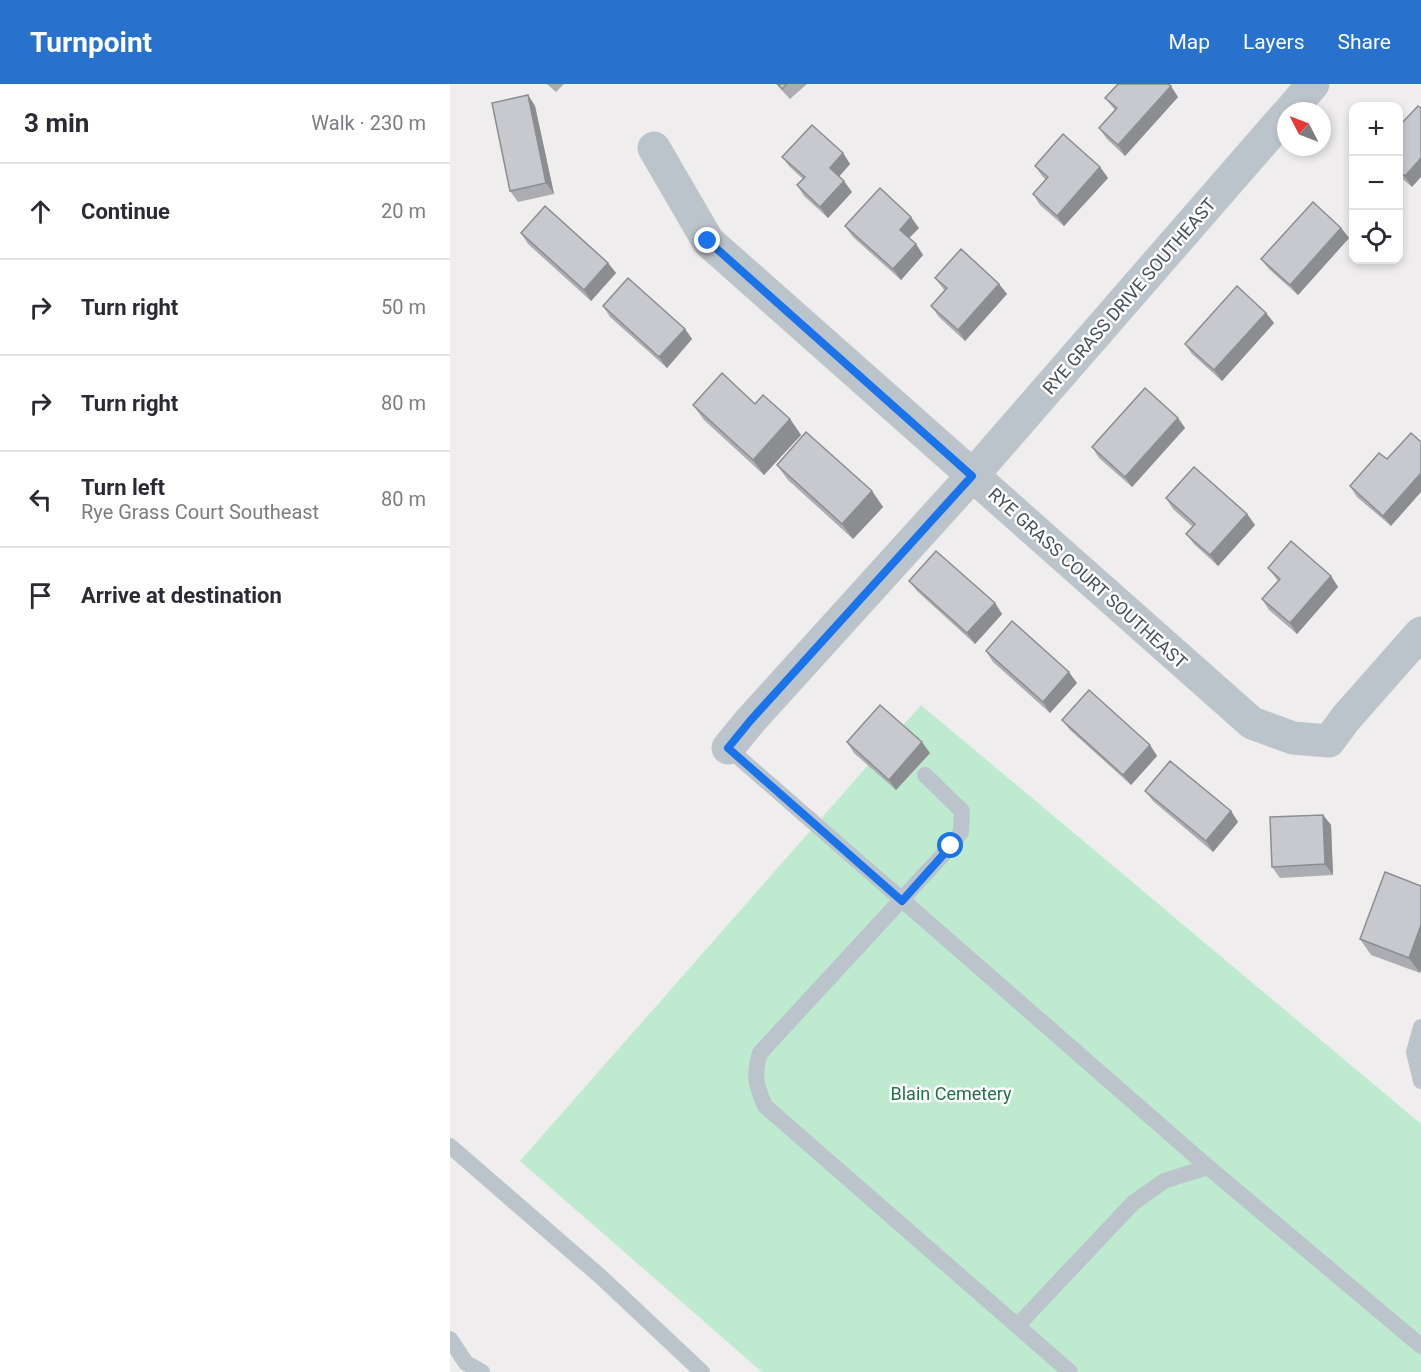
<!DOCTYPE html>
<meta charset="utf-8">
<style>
:root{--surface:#fff;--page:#f2f2f3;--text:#2b2b33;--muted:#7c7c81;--line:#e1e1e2;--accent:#2871cd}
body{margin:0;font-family:Roboto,sans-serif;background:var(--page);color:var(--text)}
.controls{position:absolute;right:18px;top:18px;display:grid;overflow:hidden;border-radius:12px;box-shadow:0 3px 9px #0003}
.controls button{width:54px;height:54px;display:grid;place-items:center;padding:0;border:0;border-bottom:2px solid var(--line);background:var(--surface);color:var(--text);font:30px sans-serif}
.compass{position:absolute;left:827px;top:18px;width:54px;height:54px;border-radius:50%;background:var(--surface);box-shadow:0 3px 9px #0003;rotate:312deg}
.stop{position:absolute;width:18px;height:18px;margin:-14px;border:4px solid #1a73e8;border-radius:50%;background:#fff}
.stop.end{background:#1a73e8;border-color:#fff;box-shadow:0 2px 6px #0008}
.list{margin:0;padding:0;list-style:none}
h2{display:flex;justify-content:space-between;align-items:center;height:78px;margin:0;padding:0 24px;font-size:26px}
h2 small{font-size:20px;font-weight:400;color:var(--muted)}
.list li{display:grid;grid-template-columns:39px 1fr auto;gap:18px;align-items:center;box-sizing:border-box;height:96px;padding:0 24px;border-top:2px solid var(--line)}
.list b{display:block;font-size:22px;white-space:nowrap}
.list p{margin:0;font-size:20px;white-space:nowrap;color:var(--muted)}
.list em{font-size:20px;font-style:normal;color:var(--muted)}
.icon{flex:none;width:33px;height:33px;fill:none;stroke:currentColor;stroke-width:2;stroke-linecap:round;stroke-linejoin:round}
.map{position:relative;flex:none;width:971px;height:1288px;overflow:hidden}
header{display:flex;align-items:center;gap:36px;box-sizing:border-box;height:84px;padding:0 30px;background:var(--accent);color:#fff}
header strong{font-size:28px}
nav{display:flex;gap:33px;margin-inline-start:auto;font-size:21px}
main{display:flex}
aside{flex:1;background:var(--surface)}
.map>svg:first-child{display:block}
.green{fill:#beeacf}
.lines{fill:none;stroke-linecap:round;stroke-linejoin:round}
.lane{stroke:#bcc4cb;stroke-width:16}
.street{stroke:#bcc4cb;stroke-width:33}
.wall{fill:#abadb2}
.shaded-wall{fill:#8b8d91}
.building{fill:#c7c9cf;stroke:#8b8d91;stroke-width:1.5}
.route{stroke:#1a73e8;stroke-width:8}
.labels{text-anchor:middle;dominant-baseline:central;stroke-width:5;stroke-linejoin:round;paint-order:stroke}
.street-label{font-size:18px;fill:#475058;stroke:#fff}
.park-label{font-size:18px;fill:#1e7248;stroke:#fff}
</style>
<header>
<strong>Turnpoint</strong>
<nav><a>Map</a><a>Layers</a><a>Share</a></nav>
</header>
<main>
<aside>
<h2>3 min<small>Walk · 230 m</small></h2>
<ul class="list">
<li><svg class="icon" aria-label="ahead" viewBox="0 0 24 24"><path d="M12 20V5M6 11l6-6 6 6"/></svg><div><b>Continue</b></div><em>20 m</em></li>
<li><svg class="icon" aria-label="right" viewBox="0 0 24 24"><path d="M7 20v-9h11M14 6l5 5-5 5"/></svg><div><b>Turn right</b></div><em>50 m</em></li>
<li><svg class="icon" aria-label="right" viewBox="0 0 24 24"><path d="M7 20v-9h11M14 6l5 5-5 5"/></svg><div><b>Turn right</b></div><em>80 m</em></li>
<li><svg class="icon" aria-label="left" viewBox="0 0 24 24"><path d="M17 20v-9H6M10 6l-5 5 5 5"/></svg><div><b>Turn left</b><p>Rye Grass Court Southeast</p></div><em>80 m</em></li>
<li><svg class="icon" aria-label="arrive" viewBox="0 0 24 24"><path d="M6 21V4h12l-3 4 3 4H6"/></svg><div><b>Arrive at destination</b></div></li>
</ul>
</aside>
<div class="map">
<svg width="971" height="1288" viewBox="0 0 971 1288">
<rect width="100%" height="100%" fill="#efeded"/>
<!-- green -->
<path class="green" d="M471,621l500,419v248h-659l-242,-211z"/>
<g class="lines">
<!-- lane -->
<g class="lane">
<path d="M278,664l480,419 213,179"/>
<path d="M475,691l37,36 -1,21 -10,14 -191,207c-7,23 -4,32 5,53l305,266"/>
<path d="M971,943l-7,25 7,29"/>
<path d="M0,1062l151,131 101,95"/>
<path d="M567,1242l116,-123 31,-22 44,-14"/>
<path d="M0,1255l16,24 16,9"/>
</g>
<!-- street -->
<g class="street">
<path d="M840,27l23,-27"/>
<path d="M204,64l54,93 544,482 41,15 36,3 17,-23 75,-85"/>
<path d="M278,664l22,-27 222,-245 314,-361"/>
</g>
</g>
<!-- wall -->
<g class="wall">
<path d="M97,0h17l-8,8z"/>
<path d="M326,0h31l-17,15z"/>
<path d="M78,11l7,11 19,88 -36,8 -8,-11z"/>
<path d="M728,13l-53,59 -18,-17 -8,-11 16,-18 -10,-12z"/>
<path d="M948,36l14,67 -14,-12z"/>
<path d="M393,69l7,11 -11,12 13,16 -24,26 -24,-22 -7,-11 6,-6 -13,-12 -8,-10z"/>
<path d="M585,82l65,1 8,11 -44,48 -24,-21 -7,-11 13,-14 -4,-4z"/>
<path d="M395,142l74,2 -10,10 7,6 7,11 -22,25 -48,-43z"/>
<path d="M891,144l8,10 -51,57 -29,-26 -8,-10z"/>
<path d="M71,149l87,30 8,10 -25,28 -63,-57z"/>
<path d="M485,194l64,6 8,10 -42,47 -26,-24 -8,-11 14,-15z"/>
<path d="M153,222l82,23 7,10 -25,29 -57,-51z"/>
<path d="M816,229l8,10 -52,58 -30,-27 -7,-10z"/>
<path d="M305,320l35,15 11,16 -37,40 -60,-55 -11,-15z"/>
<path d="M728,334l7,10 -53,59 -33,-29 -7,-11z"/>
<path d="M937,375l4,67 -34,-29 -7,-11z"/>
<path d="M327,381l95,26 11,16 -30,32 -65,-59z"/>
<path d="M716,414l81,16 8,11 -37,41 -24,-22 -8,-10 7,-7 -20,-18z"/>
<path d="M818,484l63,8 7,11 -41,47 -28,-24 -7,-11 16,-18z"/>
<path d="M459,497l86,22 7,11 -27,30 -58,-53z"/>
<path d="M536,567l91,32 -27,30 -57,-51z"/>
<path d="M612,636l88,25 7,11 -26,29 -61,-55z"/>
<path d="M397,658l83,11 -34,37 -42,-37z"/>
<path d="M695,707l86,20 7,11 -25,30 -60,-51z"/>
<path d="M873,731l8,10 2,50 -53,3 -8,-11z"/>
<path d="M971,802l-1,87 -49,-18 -11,-16z"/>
</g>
<!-- shaded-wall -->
<g class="shaded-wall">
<path d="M721,2l7,11 -53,59 -7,-11z"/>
<path d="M78,11l7,11 19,88 -8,-11z"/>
<path d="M393,69l7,11 -13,15 -7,-11z"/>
<path d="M971,74v19l-9,10 -7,-11z"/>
<path d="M650,83l8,11 -44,48 -7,-10z"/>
<path d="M394,97l8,11 -24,26 -8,-11z"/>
<path d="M461,133l8,11 -12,12 -7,-10z"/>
<path d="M891,144l8,10 -51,57 -8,-10z"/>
<path d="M466,160l7,11 -22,25 -8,-11z"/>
<path d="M158,179l8,10 -25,28 -7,-11z"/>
<path d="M549,200l8,10 -42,47 -7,-11z"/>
<path d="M816,229l8,10 -52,58 -8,-11z"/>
<path d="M235,245l7,10 -25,29 -8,-11z"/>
<path d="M728,334l7,10 -53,59 -7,-10z"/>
<path d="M340,335l11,16 -37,40 -11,-15z"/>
<path d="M971,389v19l-30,34 -8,-10z"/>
<path d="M422,407l11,16 -30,32 -11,-15z"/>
<path d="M797,430l8,11 -37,41 -8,-11z"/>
<path d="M881,492l7,11 -41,47 -7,-11z"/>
<path d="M545,519l7,11 -27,30 -8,-11z"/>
<path d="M619,588l8,11 -27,30 -7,-11z"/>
<path d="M472,658l8,11 -34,37 -7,-10z"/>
<path d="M700,661l7,11 -26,29 -8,-10z"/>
<path d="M781,727l7,11 -25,30 -7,-11z"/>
<path d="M873,731l8,10 2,50 -8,-11z"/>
<path d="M971,841v45l-1,3 -11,-15z"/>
</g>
<!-- building -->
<g class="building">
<path d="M328,0h9l-5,5z"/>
<path d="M668,0h50l3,2 -53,59 -19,-17 18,-20 -12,-10z"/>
<path d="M78,11l18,88 -36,8 -18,-88z"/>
<path d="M968,22l3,2v50l-16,18 -7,-5v-51l4,3z"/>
<path d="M362,41l31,28 -13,15 14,13 -24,26 -23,-22 8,-8 -23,-20z"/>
<path d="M613,50l37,33 -43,49 -24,-22 15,-17 -13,-11z"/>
<path d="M430,104l31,29 -11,13 16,14 -23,25 -48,-43z"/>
<path d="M863,118l28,26 -51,57 -29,-26z"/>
<path d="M95,122l63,57 -24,27 -63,-57z"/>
<path d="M511,165l38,35 -41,46 -27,-24 16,-18 -12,-10z"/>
<path d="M178,194l57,51 -26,28 -56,-51z"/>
<path d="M787,202l29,27 -52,57 -29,-26z"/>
<path d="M272,289l33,31 8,-9 27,24 -37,41 -60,-55z"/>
<path d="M695,304l33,30 -53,59 -33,-30z"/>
<path d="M356,348l66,59 -30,33 -65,-59z"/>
<path d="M961,349l10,9v31l-38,43 -33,-30 29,-33 8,6z"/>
<path d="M744,383l53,47 -37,41 -24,-21 9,-10 -29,-26z"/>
<path d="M841,457l40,35 -41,47 -28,-24 18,-20 -12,-11z"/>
<path d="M486,467l59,52 -28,30 -58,-52z"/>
<path d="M562,537l57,51 -26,30 -57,-51z"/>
<path d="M639,606l61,55 -27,30 -61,-55z"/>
<path d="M430,621l42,37 -33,38 -42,-38z"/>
<path d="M720,677l61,50 -25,30 -61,-50z"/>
<path d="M873,731l2,49 -53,3 -2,-50z"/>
<path d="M935,788l36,14v39l-12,33 -49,-19z"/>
</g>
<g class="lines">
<!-- route -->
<path class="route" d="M258,157l264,235 -222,245 -22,27 174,153 49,-55"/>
</g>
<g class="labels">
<!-- street labels -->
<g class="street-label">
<text transform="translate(679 212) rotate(-49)">RYE GRASS DRIVE SOUTHEAST</text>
<text transform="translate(638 494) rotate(42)">RYE GRASS COURT SOUTHEAST</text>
</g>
<!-- park labels -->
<g class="park-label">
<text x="501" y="1009">Blain Cemetery</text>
</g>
</g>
</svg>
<div class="controls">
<button>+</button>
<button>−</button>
<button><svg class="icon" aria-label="locate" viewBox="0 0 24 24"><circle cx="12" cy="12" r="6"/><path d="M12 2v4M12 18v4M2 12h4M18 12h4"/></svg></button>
</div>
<svg class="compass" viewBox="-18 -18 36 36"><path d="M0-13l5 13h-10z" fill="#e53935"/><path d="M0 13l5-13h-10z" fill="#7c7c81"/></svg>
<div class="stop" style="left:501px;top:762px"></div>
<div class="stop end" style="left:258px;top:157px"></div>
</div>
</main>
